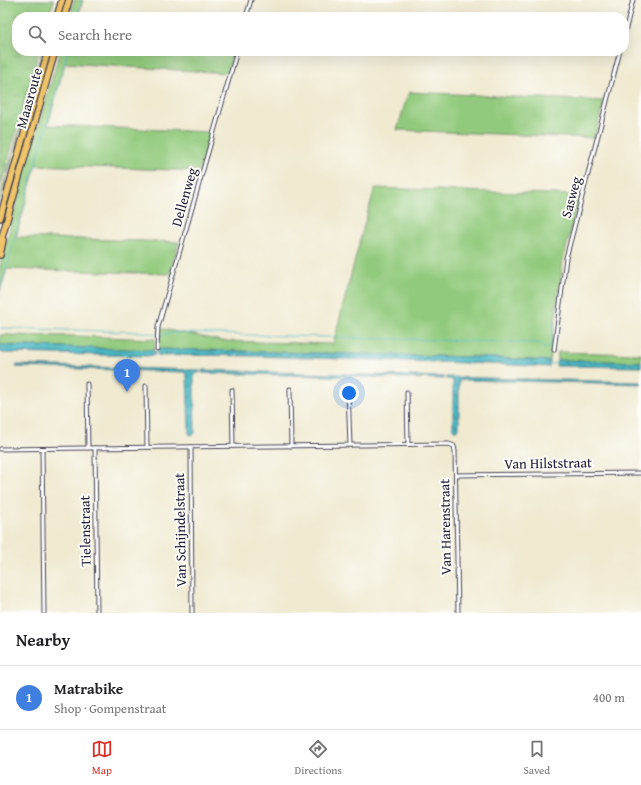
<!DOCTYPE html>
<meta charset="utf-8">
<style>
:root{--surface:#fff;--page:#f2f2f2;--text:#202124;--muted:#757577;--line:#e0e0e0;--accent:#d93025}
body{margin:0;font-family:"Gentium Book Plus",serif;background:var(--page);color:var(--text)}
.you{position:absolute;left:349px;top:393px;width:14px;height:14px;margin:-10px;border:3px solid #fff;border-radius:50%;background:#1a73e8;box-shadow:0 0 0 6px #1a73e833}
.badge{display:grid;place-items:center;width:26px;height:26px;border-radius:50%;background:var(--accent);color:#fff;font-size:13px;font-weight:700}
.pin{position:absolute;translate:-50% -33px;filter:drop-shadow(0 1px 2px #0008)}
.pin::after{content:'';position:absolute;top:21px;width:14px;height:12px;background:inherit;clip-path:polygon(0 0,100% 0,50% 100%)}
.list{margin:0;padding:0;list-style:none}
h2{display:flex;justify-content:space-between;align-items:center;height:52px;margin:0;padding:0 16px;font-size:17px}
h2 small{font-size:13px;font-weight:400;color:var(--muted)}
.list li{display:grid;grid-template-columns:26px 1fr auto;gap:12px;align-items:center;box-sizing:border-box;height:64px;padding:0 16px;border-top:1px solid var(--line)}
.list b{display:block;font-size:15px;white-space:nowrap}
.list p{margin:0;font-size:13px;white-space:nowrap;color:var(--muted)}
.list em{font-size:13px;font-style:normal;color:var(--muted)}
.icon{flex:none;width:22px;height:22px;fill:none;stroke:currentColor;stroke-width:2;stroke-linecap:round;stroke-linejoin:round}
.map{position:relative;flex:none;width:641px;height:613px;overflow:hidden}
.search{position:absolute;background:var(--surface);box-shadow:0 4px 16px #0002;left:12px;right:12px;top:12px;height:44px;display:flex;align-items:center;gap:10px;box-sizing:border-box;padding:0 14px;border-radius:16px;color:var(--muted);font-size:15px}
.sheet{height:116px;background:var(--surface)}
nav{display:flex;justify-content:space-around;align-items:center;box-sizing:border-box;height:56px;border-top:1px solid var(--line);background:var(--surface);font-size:11px;color:var(--muted)}
nav a{display:grid;justify-items:center;gap:2px}
nav .on{color:var(--accent)}
.map>svg:first-child{display:block}
.grass{fill:#92ca7d;stroke:#5a765c}
.park{fill:url(#park-tufts);stroke:#5a765c}
.water{fill:url(#water-waves);stroke:#356c7e}
.lines{fill:none;stroke-linecap:round;stroke-linejoin:round}
.stream{stroke:#48b7c2;stroke-width:1}
.street-casing{stroke:#414052;stroke-width:5}
.highway-casing{stroke:#414052;stroke-width:8}
.street{stroke:#fff;stroke-width:3}
.highway{stroke:#f0c469;stroke-width:5.5}
.labels{text-anchor:middle;dominant-baseline:central;stroke-width:4;stroke-linejoin:round;paint-order:stroke}
.street-label{font-size:14px;fill:#22223b;stroke:#fdfcf7}
</style>
<div class="map">
<svg width="641" height="613" viewBox="0 0 641 613">
<defs>
<pattern id="park-tufts" width="24" height="20" patternUnits="userSpaceOnUse"><rect width="24" height="20" fill="#92ca7d"/><path d="M3 7l-1-3M5 7V3M7 7l1-3M15 17l-1-3M17 17v-4M19 17l1-3" fill="none" stroke="#7ead6d"/></pattern>
<pattern id="water-waves" width="16" height="10" patternUnits="userSpaceOnUse"><rect width="16" height="10" fill="#48b7c2"/><path d="M0 5q4-4 8 0t8 0" fill="none" stroke="#3c949f"/></pattern>
</defs>
<rect width="100%" height="100%" fill="#fdfcf7"/>
<filter id="ink" filterUnits="userSpaceOnUse"><feTurbulence type="fractalNoise" baseFrequency=".025" numOctaves="2"/><feDisplacementMap in="SourceGraphic" scale="8" xChannelSelector="R" yChannelSelector="G"/><feConvolveMatrix kernelMatrix="1 2 1 2 8 2 1 2 1" color-interpolation-filters="sRGB"/></filter>
<filter id="wash" filterUnits="userSpaceOnUse"><feTurbulence type="fractalNoise" baseFrequency=".012" numOctaves="4" result="noise"/><feDisplacementMap in="SourceGraphic" scale="16" xChannelSelector="R" yChannelSelector="G"/><feGaussianBlur stdDeviation="0.9" result="paint"/><feColorMatrix in="noise" values="0 0 0 0 0 0 0 0 0 0 0 0 0 0 0 0 0 1.4 0 .05"/><feComposite in="paint" operator="in"/></filter>
<g filter="url(#wash)">
<rect width="100%" height="100%" fill="#f0ead1"/>
<!-- grass -->
<g class="grass">
<path d="M74,0h9l-5,17h-8z"/>
<path d="M42,51h1l-43,152v-5z"/>
<path d="M60,51h174l-7,22 -162,-10 -17,62 162,7 -11,39 -163,-6 -20,72 163,5 -9,32 -163,-5 -7,23v-26l18,-69z"/>
<path d="M410,92l194,9 -10,37 -197,-8 10,-33z"/>
<path d="M375,188l205,7 -17,65 -13,101 -76,-4 -316,-8 1,-21 63,13 111,3 31,-119z"/>
<path d="M0,335l74,1 81,3 -1,11 -154,-5z"/>
<path d="M558,352l83,2v8l-84,-2z"/>
</g>
<!-- park -->
<path class="park" d="M0,0h54l-5,17h-32v34h22l-39,137z"/>
<!-- water -->
<g class="water">
<path d="M0,345l154,5 1,5 -8,1 -144,-3 -3,-1z"/>
<path d="M158,349l316,8 76,4 -1,6c-70,-4 -140,-6 -209,-8 -61,-2 -122,-5 -182,-3z"/>
<path d="M557,360l84,2v5l-85,-1z"/>
<path d="M17,365l182,5 1,3h-4l-2,2v4l1,54 -3,2 -3,-1v-2l-2,-55 -1,-4 -3,-1 -167,-5z"/>
<path d="M202,370l242,7v2l-242,-6z"/>
<path d="M446,377l195,5v2l-181,-4h-1v48l-1,2h-4l-1,-1v-49l-7,-1z"/>
</g>
<g class="lines">
<!-- stream -->
<g class="stream">
<path d="M77,17l5,-17"/>
<path d="M0,290l68,-239"/>
<path d="M0,328l143,4 17,3 11,-2h9l330,9 29,1 4,5h6l3,-10 2,-19"/>
<path d="M155,353h3"/>
<path d="M549,364l8,-1"/>
</g>
</g>
</g>
<g filter="url(#ink)">
<g class="lines">
<defs>
<g id="street">
<path d="M246,17l5,-17"/>
<path d="M624,36l9,-36"/>
<path d="M157,349l1,-22 79,-276"/>
<path d="M554,350l12,-92 54,-207"/>
<path d="M87,384l1,64"/>
<path d="M146,386l1,61"/>
<path d="M290,389l1,57"/>
<path d="M232,390l1,56"/>
<path d="M348,390l2,55"/>
<path d="M407,392l1,52"/>
<path d="M191,447l1,166"/>
<path d="M95,448l2,165"/>
<path d="M0,449l449,-5 5,2 1,5 3,162"/>
<path d="M42,449l2,164"/>
<path d="M456,475l185,-2"/>
</g>
<g id="highway">
<path d="M57,17l5,-17"/>
<path d="M64,17l5,-17"/>
<path d="M0,218l48,-167"/>
<path d="M0,244l55,-193"/>
<path d="M0,255l3,-15"/>
</g>
</defs>
<!-- street casing -->
<use href="#street" class="street-casing"/>
<!-- highway casing -->
<use href="#highway" class="highway-casing"/>
<!-- street -->
<use href="#street" class="street"/>
<!-- highway -->
<use href="#highway" class="highway"/>
</g>
</g>
<g class="labels">
<!-- street labels -->
<g class="street-label">
<text transform="translate(29 98) rotate(-74)">Maasroute</text>
<text transform="translate(184 197) rotate(-74)">Dellenweg</text>
<text transform="translate(571 197) rotate(-75)">Sasweg</text>
<text transform="translate(548 463) rotate(-1)">Van Hilststraat</text>
<text transform="translate(445 527) rotate(-91)">Van Harenstraat</text>
<text transform="translate(180 530) rotate(-91)">Van Schijndelstraat</text>
<text transform="translate(85 531) rotate(-91)">Tielenstraat</text>
</g>
</g>
</svg>
<div class="you"></div>
<div class="pin badge" style="left:127px;top:392px;background:#3f7fe0">1</div>
<div class="search"><svg class="icon" aria-label="search" viewBox="0 0 24 24"><circle cx="10" cy="10" r="6"/><path d="M15 15l6 6"/></svg>Search here</div>
</div>
<section class="sheet">
<h2>Nearby<small></small></h2>
<ul class="list">
<li><span class="badge" style="background:#3f7fe0">1</span><div><b>Matrabike</b><p>Shop · Gompenstraat</p></div><em>400 m</em></li>
</ul>
</section>
<nav>
<a class="on"><svg class="icon" aria-label="map" viewBox="0 0 24 24"><path d="M3 6l6-2 6 2 6-2v14l-6 2-6-2-6 2zM9 4v14M15 6v14"/></svg>Map</a>
<a><svg class="icon" aria-label="directions" viewBox="0 0 24 24"><path d="M12 3l9 9-9 9-9-9zM9 14v-3h6M13 9l2 2-2 2"/></svg>Directions</a>
<a><svg class="icon" aria-label="saved" viewBox="0 0 24 24"><path d="M7 4h10v16l-5-4-5 4z"/></svg>Saved</a>
</nav>
